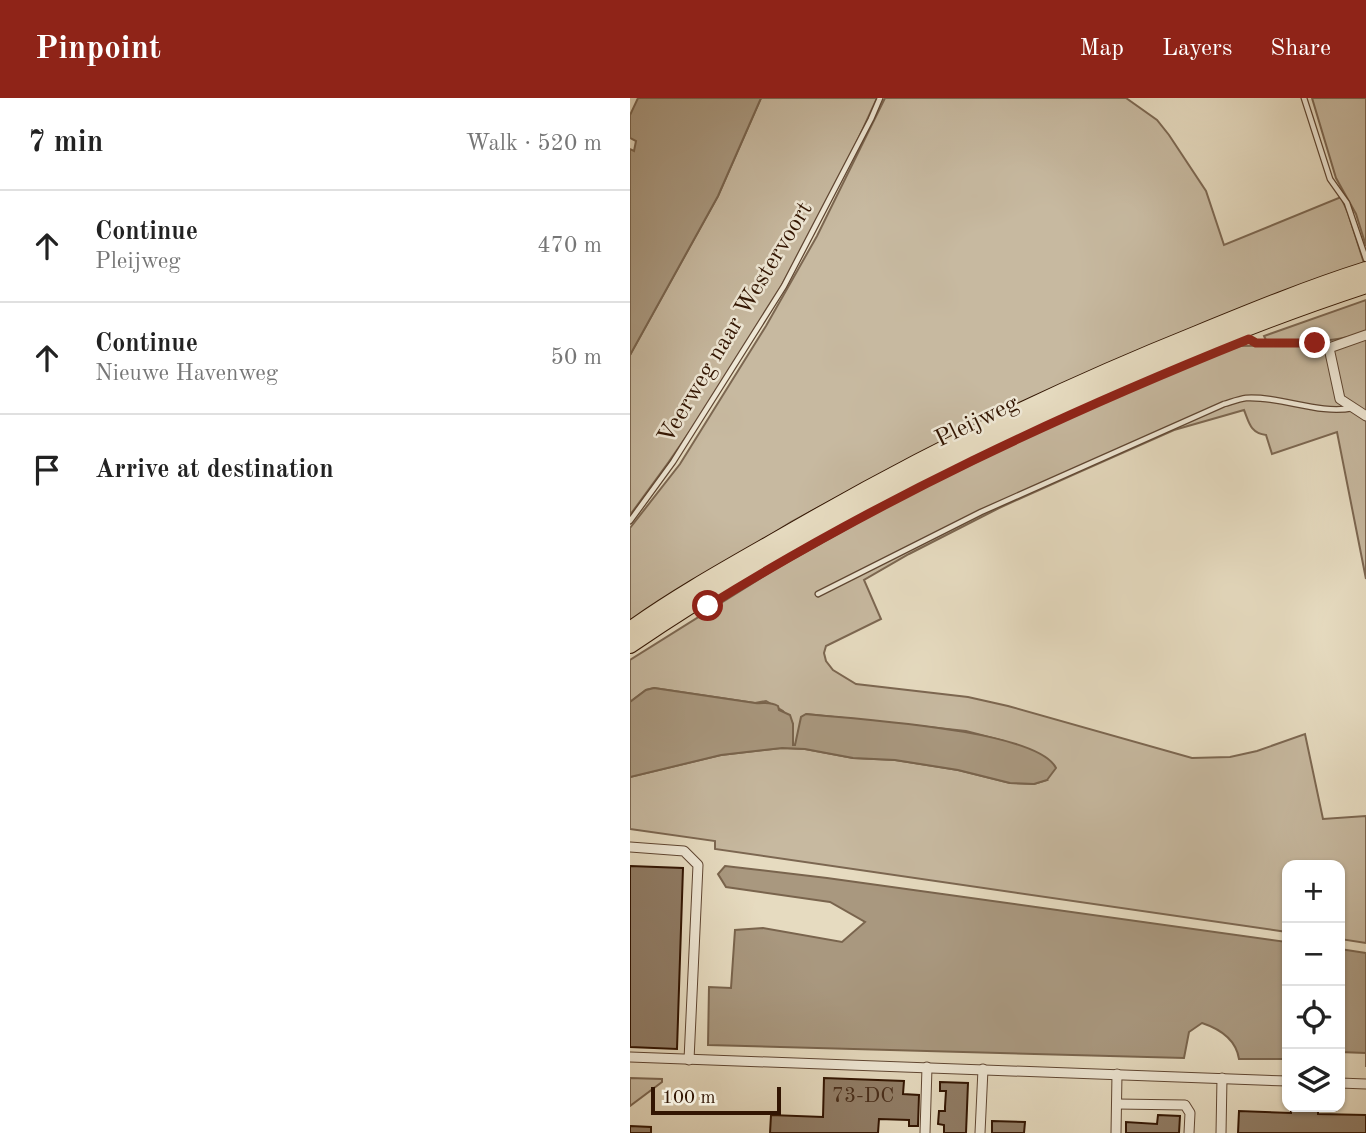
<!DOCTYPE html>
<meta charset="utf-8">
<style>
:root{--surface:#fff;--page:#f6f6f6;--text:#222;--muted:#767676;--line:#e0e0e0;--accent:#8f2418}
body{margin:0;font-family:"Old Standard TT",serif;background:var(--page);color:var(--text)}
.controls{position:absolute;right:21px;bottom:21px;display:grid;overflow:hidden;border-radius:14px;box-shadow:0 2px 5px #0004}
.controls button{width:63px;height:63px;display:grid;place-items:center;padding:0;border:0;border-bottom:2px solid var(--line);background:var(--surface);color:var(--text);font:35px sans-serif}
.scale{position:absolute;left:21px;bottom:18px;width:130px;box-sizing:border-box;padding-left:7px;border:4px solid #321502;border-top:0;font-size:19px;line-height:24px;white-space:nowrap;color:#321502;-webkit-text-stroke:5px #efe8d6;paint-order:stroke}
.stop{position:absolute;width:21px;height:21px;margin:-16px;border:5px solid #8f2418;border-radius:50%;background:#fff}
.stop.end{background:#8f2418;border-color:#fff;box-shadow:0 2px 7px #0008}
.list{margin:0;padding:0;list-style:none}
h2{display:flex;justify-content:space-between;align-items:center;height:91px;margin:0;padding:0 28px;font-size:30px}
h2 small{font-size:23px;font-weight:400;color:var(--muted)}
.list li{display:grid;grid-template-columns:46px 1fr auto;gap:21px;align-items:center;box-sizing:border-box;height:112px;padding:0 28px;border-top:2px solid var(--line)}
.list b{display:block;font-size:26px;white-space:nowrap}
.list p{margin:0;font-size:23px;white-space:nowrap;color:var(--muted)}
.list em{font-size:23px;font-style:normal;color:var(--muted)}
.icon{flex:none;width:38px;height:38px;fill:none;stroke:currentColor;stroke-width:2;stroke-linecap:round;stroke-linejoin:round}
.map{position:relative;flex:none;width:736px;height:1035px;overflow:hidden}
header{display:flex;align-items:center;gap:42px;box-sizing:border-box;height:98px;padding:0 35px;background:var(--accent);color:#fff}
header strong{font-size:33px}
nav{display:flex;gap:38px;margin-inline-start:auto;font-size:24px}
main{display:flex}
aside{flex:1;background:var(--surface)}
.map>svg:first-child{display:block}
.green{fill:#c7b9a0;stroke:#7c6751;stroke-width:2}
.water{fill:#a9987f;stroke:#79644d;stroke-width:2}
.building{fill:#907c65;stroke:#321502;stroke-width:2}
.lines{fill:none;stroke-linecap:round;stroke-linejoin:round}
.service-casing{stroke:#5f4632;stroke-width:7}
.minor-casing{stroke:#5f4632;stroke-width:11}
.trunk-casing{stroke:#321502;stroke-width:18}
.path{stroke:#321502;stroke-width:2;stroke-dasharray:5 3.5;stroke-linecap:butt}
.service{stroke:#efe8d6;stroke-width:4.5}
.minor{stroke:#efe8d6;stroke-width:9}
.trunk{stroke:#e6dbc0;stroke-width:16}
.route{stroke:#8f2418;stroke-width:9}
.labels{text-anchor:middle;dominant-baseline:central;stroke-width:5;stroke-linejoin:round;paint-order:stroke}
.number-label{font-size:21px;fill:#4a2f1b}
.street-label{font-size:24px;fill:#321502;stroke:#efe8d6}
</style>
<header>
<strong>Pinpoint</strong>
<nav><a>Map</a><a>Layers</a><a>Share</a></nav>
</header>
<main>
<aside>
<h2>7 min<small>Walk · 520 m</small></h2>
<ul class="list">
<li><svg class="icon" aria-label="ahead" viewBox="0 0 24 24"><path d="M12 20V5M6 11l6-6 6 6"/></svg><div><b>Continue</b><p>Pleijweg</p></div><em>470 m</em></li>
<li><svg class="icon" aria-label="ahead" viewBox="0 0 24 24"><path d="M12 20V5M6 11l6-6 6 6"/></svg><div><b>Continue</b><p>Nieuwe Havenweg</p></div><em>50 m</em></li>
<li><svg class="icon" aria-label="arrive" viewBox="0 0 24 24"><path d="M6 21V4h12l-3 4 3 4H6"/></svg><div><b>Arrive at destination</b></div></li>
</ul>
</aside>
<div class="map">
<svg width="736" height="1035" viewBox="0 0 736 1035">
<rect width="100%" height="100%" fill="#e6dbc0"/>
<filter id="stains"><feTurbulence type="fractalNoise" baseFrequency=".00286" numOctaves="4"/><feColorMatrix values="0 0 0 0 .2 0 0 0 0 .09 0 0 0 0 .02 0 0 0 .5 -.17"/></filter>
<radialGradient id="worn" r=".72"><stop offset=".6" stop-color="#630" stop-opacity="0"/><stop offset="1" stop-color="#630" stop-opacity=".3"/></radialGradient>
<!-- green -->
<g class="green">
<path d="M131,0h116c-66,148 -150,288 -247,417v-160l88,-159z"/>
<path d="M255,0h241l31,22 12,15 37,56 18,54 117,-48 7,16 16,50 -498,219 -75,40 -161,101v-95l50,-64 86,-138 51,-90z"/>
<path d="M682,0h54v148l-10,-32 -20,-36z"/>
<path d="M736,202v31c-24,12 -74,12 -100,9l-2,-4z"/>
<path d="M736,238v243l-29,-147 -65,22 -6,-19c-16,-2 -17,-13 -22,-25l-70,20 -97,43 -78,35 -90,46 -45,26 17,39 -55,27 -2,7 2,8 7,9 23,14 112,13 40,9 184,52 38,-1 27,-6 48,-17 18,85 43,-3v127l-26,-4v-74h-53v67l-572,-83v-8l-85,-12v-52l91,-22 61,-7 23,1 48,9 42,2 63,10 52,13 24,1 13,-4 -43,-39 -38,-10 -159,-17 -12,31h-3l1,-21 -10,-13 -17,-10 -11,2 -101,-15 -8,2 -16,12v-42l142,-89 128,-72 155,-75 110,-49 74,-29 81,-1 28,-3z"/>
<path d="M0,980l32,1v3l-32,24z"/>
</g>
<!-- water -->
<g class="water">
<path d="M8,0h123l-43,98 -88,159v-206l4,2 2,-10 -6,-3v-23z"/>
<path d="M24,590l101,15c9,1 14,-2 23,3l1,4 11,5 3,9v21h2l6,-28 5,-3c46,5 231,15 250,54l-9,12 -13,4 -24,-1 -52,-13 -63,-10 -42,-2 -48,-9 -23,-1 -61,7 -91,22v-75l16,-12z"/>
<path d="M95,768l102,12 460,64v117h-48c-3,-20 -19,-30 -37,-36l-13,9 -5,26 -476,-13 1,-58 22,1 4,-58 28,-2 79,14 23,-20 -35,-20 -104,-15 -8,-13z"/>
<path d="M710,851l26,4v114v-14l-26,-1z"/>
</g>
<!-- building -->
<g class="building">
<path d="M0,768l53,2 -6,181 -47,-2z"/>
<path d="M194,980l80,3 -1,13 16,1 -1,31h-9v-6l-30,-1 -1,14h-108l1,-18 52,2z"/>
<path d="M310,984l28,1 -2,50h-22v-8l-6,-1 1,-13h6v-4l1,-16h-6z"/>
<path d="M661,1009h27v7l48,1v18h-128l1,-22 52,2z"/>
<path d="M528,1017l22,1 -1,17h-53v-11l31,2z"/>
<path d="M362,1023l33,1 -1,11h-32z"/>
<path d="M0,1028l21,1v6h-21z"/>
</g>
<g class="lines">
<defs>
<g id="service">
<path d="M674,0l26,81 17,24 19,56"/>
<path d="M0,423l43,-59 111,-176 87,-167 9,-21"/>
<path d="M188,496l163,-82 243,-108c7,-2 15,-5 22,-6 36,-2 72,17 107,10"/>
</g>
<g id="minor">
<path d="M736,237l-37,13 11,51 26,17"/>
<path d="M0,749l54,4 14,14 -9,195"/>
<path d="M0,959l657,24"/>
<path d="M710,985l26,1"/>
<path d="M487,1006l68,1 5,8 -1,20"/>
<path d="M295,1035l2,-66"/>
<path d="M350,1035l3,-64"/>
<path d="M486,1035l1,-59"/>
<path d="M591,1035l1,-55"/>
</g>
<g id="trunk">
<path d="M0,532c53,-38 111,-69 168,-102 128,-74 262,-139 399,-194 56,-23 112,-46 169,-64"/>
<path d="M0,547c113,-77 232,-142 354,-202 124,-60 251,-115 382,-158"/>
</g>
</defs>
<!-- service casing -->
<use href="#service" class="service-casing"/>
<!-- minor casing -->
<use href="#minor" class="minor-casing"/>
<!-- trunk casing -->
<use href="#trunk" class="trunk-casing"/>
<!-- path -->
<path class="path" d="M620,241l6,4h67"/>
<!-- service -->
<use href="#service" class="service"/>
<!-- minor -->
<use href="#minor" class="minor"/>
<!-- trunk -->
<use href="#trunk" class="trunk"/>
</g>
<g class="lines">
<!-- route -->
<path class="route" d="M78,508c172,-107 354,-192 541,-267l7,4h59"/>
</g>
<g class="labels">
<!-- number labels -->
<g class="number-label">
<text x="233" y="998">73-DC</text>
</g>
<!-- street labels -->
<g class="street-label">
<text transform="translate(106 225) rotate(-59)">Veerweg naar Westervoort</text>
<text transform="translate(347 324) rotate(-26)">Pleijweg</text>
</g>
</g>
<rect width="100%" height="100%" filter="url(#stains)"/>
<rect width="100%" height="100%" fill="url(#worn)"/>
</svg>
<div class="controls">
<button>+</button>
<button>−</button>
<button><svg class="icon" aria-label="locate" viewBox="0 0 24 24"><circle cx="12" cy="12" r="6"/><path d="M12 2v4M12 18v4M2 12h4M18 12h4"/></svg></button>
<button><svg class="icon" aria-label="layers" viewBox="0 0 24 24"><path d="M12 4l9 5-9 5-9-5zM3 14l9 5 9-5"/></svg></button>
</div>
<div class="scale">100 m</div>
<div class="stop" style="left:78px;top:508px"></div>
<div class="stop end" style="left:685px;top:245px"></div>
</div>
</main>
